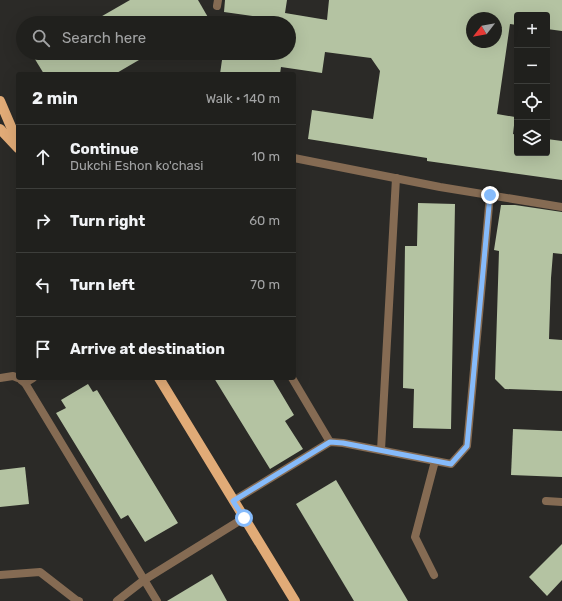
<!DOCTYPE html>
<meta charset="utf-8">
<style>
:root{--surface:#20201d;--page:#2d2d2a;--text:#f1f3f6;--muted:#a2a3a4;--line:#3d3e3b}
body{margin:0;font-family:Rubik,sans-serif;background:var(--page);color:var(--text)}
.controls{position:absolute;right:12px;top:12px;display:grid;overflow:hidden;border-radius:4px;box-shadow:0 4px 16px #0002}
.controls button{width:36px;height:36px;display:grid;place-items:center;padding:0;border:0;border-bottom:1px solid var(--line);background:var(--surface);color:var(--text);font:20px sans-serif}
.compass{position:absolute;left:466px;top:12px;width:36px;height:36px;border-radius:50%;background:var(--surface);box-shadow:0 4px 16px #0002;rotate:239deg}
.stop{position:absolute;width:12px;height:12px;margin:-9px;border:3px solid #86bbfb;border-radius:50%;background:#fff}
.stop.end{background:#86bbfb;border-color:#fff;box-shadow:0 1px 4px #0008}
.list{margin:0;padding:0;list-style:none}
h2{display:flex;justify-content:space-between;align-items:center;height:52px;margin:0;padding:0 16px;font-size:17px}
h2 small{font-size:13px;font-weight:400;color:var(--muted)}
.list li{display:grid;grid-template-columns:26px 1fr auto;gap:12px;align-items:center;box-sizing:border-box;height:64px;padding:0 16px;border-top:1px solid var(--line)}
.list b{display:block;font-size:15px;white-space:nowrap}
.list p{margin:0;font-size:13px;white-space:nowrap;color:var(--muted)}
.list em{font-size:13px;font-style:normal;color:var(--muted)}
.icon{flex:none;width:22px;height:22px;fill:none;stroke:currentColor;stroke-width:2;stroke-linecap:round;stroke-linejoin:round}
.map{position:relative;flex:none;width:562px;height:601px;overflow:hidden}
.search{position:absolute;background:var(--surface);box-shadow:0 4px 16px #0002;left:16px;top:16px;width:280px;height:44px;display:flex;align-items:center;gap:10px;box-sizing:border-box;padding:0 14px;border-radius:22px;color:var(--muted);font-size:15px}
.panel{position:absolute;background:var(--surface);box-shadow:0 4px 16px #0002;left:16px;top:72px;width:280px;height:308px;border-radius:4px}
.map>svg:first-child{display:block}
.building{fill:#b4c3a2;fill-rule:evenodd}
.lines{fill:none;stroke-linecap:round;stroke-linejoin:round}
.service{stroke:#856b53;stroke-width:8}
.minor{stroke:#856b53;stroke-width:8}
.primary{stroke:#e1ab77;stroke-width:10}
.route{stroke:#86bbfb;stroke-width:5}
</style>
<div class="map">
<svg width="562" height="601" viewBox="0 0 562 601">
<rect width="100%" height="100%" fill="#2b2a27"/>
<!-- building -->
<g class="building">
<path d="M130,0h68l11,19 -6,4h-113z"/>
<path d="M225,0h62l-2,13 42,7 2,-20h233v31l-15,-2v-14h-30v10l-7,-1 -13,90 18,3 -2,17 4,1v18h30v-14l15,2v39l-135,-19v-3l-119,-19 4,-29 61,9 7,-48 -9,-13 -46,-6 -3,21 -41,-6 -1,7h-60l3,-21h66v-30h-24l1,-5 -42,-6zM472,18h24v24h-24z"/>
<path d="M38,53h113l-36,21h-71l-11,-18z"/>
<path d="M418,203l37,1 -4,225 -38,-1 1,-39 -11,-1 2,-142h12z"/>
<path d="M501,205h14l47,7v42l-9,-1 -2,25 -2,61 13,1v51l-57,-2 -10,-10 4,-128 -5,-1z"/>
<path d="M214,378h58l22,37 -9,6 18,28 -33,20z"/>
<path d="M88,384l5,8 4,-2 81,133 -33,19 -17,-27 -7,4 -65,-106 10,-5 -5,-8z"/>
<path d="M513,429l49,2v46l-51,-2z"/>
<path d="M25,467l4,37 -29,3v-37z"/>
<path d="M336,480l72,121h-54l-58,-97z"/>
<path d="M562,544v36l-15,16 -18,-19z"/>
<path d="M212,574l15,27h-60z"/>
</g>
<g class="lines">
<!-- service -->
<g class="service">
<path d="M217,6l1,-6"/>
<path d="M0,378l13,-2 5,2"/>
<path d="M21,380l4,3 8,-5"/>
<path d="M25,383l132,218"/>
<path d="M381,450l15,-272"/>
<path d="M546,501l16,1"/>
<path d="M434,575l-19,-38 20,-76"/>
</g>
<!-- minor -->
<g class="minor">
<path d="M294,158l146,29 122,20"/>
<path d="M292,378l38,64"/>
<path d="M233,501l97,-59 13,1 108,21 16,-18 23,-251"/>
<path d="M0,575l40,-3 36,28 3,1"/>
<path d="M117,601l27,-21 100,-62"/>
</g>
<!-- primary -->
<g class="primary">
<path d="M0,101l18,42"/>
<path d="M0,129l18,19"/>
<path d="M159,378l136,223"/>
</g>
</g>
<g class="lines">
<!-- route -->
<path class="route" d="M244,518l-11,-17 97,-59 13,1 108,21 16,-18 23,-251"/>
</g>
</svg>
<div class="controls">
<button>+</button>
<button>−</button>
<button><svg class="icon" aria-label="locate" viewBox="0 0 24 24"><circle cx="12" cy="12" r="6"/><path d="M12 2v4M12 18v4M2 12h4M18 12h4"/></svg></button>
<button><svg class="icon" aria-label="layers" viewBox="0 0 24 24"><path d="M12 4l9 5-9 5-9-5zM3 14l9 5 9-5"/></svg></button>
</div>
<svg class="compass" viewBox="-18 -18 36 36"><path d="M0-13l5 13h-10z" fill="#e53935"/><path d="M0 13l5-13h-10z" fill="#a2a3a4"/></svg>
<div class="stop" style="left:244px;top:518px"></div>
<div class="stop end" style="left:490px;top:195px"></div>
<div class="search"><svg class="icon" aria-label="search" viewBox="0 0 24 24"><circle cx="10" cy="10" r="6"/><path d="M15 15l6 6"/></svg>Search here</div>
<section class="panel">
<h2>2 min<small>Walk · 140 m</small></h2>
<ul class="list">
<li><svg class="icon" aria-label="ahead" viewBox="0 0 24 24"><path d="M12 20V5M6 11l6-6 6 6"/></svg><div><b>Continue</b><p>Dukchi Eshon ko'chasi</p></div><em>10 m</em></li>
<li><svg class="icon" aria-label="right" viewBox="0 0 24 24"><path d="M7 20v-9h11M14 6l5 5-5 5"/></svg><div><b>Turn right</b></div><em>60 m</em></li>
<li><svg class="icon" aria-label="left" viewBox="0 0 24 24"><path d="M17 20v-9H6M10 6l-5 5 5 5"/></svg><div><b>Turn left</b></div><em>70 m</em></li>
<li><svg class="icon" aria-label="arrive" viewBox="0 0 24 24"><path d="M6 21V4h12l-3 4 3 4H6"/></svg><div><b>Arrive at destination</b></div></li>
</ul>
</section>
</div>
